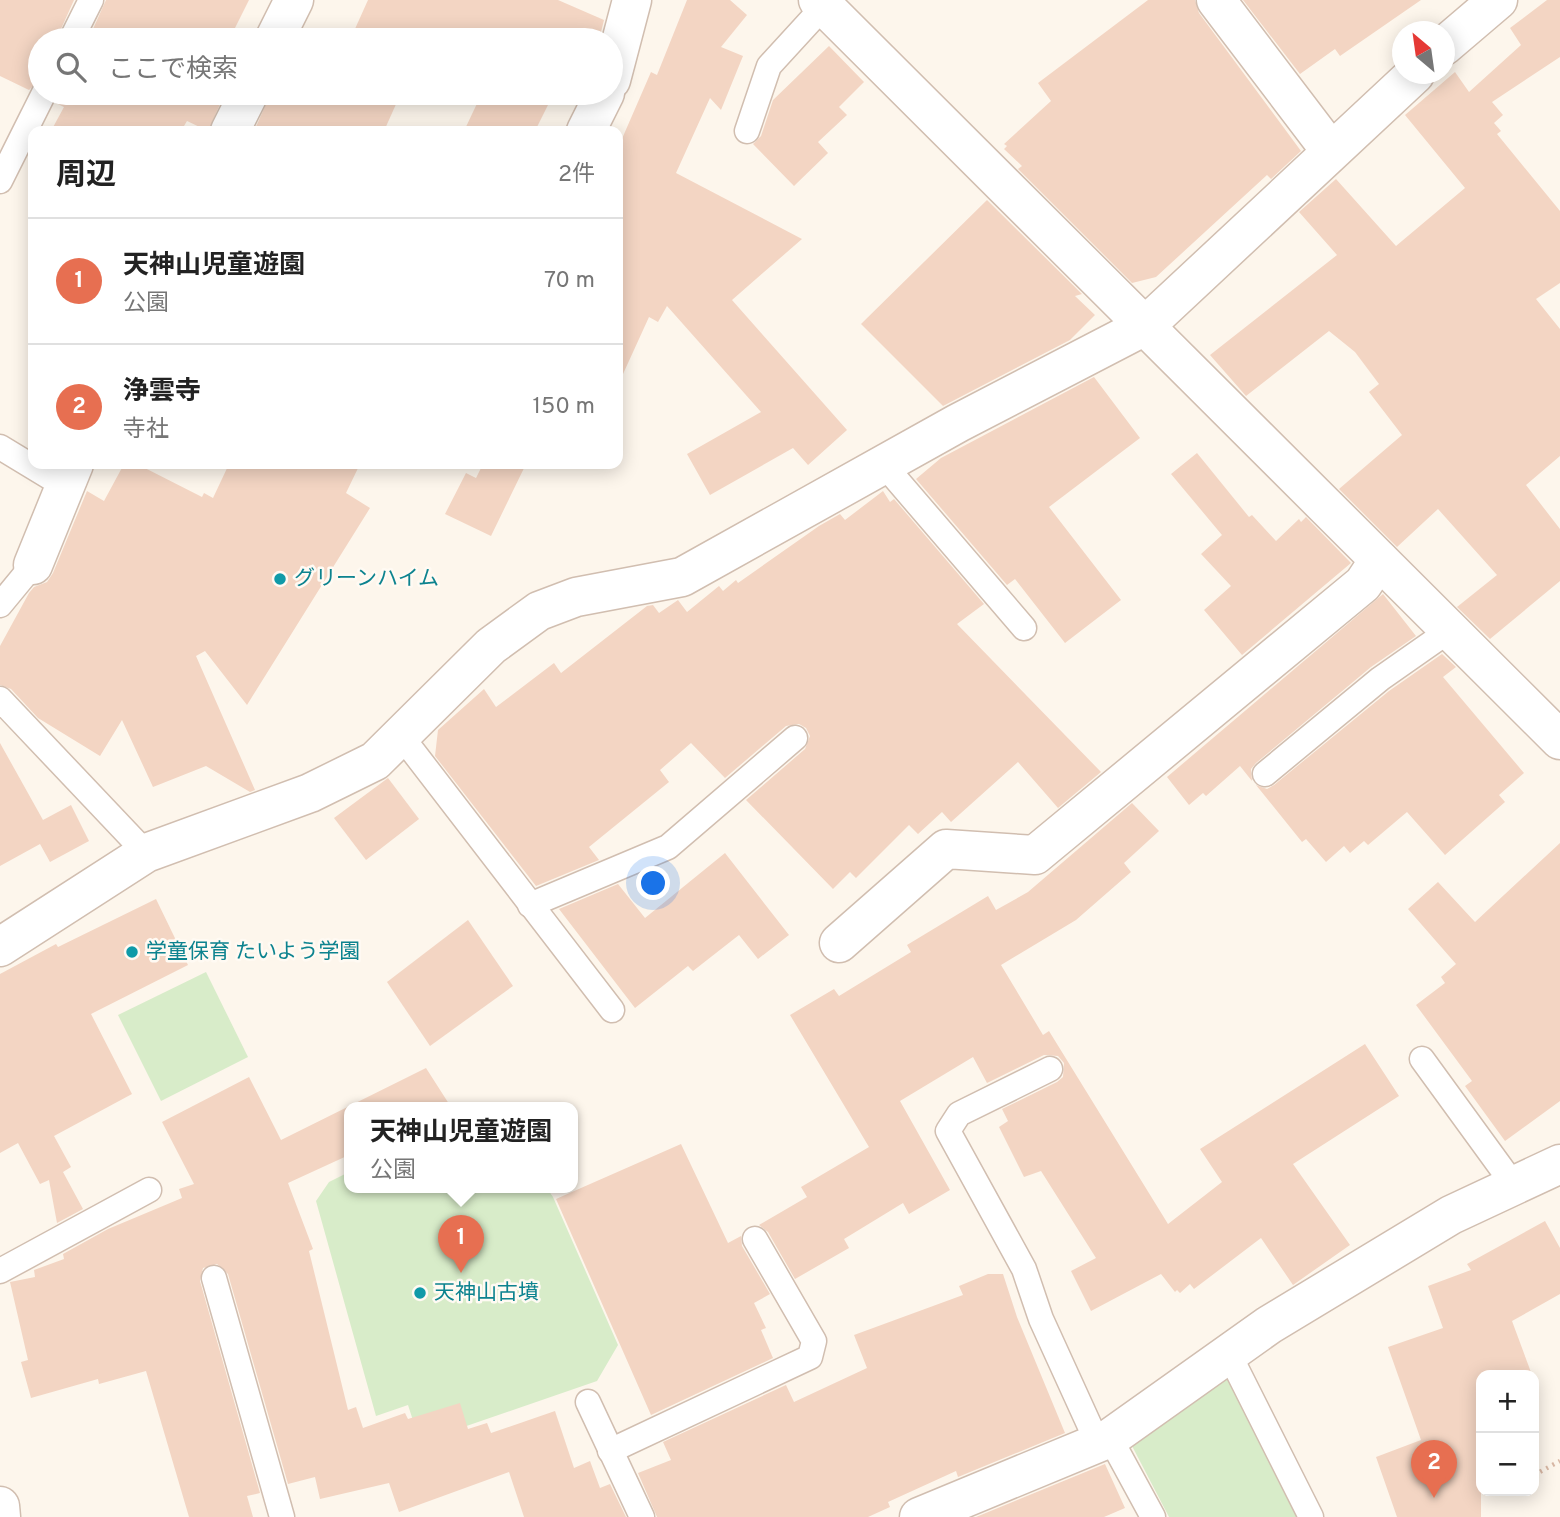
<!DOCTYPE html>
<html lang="ja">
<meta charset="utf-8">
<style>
:root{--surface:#fff;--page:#f6f6f6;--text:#222;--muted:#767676;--line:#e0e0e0;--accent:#e76f51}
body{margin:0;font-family:Overpass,"Noto Sans JP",sans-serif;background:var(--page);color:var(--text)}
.controls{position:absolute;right:21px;bottom:21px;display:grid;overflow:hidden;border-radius:14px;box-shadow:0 4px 18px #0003}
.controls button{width:63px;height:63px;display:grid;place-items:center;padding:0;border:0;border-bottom:2px solid var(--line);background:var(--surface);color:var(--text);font:35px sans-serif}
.compass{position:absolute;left:1392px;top:21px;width:63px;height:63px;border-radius:50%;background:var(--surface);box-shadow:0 4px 18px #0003;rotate:331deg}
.you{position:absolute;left:654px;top:884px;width:24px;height:24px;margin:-18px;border:5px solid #fff;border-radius:50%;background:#1a73e8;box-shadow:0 0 0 10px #1a73e833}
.badge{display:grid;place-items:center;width:46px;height:46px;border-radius:50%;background:var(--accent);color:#fff;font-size:23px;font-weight:700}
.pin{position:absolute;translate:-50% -58px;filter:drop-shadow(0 2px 4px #0008)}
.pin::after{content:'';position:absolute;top:37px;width:24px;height:21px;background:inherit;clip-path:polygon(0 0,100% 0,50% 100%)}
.popup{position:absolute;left:344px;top:1102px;width:234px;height:91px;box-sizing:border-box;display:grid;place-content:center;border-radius:14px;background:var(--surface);filter:drop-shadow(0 2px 5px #0005);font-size:23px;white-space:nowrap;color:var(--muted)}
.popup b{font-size:26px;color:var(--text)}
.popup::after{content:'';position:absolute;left:50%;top:100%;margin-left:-14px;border:14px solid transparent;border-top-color:var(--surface)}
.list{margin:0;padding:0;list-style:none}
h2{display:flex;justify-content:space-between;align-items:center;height:91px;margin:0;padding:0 28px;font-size:30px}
h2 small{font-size:23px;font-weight:400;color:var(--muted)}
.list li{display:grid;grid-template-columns:46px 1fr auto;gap:21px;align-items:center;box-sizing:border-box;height:126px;padding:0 28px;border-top:2px solid var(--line)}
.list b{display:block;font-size:26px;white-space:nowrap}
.list p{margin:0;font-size:23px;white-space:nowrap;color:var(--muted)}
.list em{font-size:23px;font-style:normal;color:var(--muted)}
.icon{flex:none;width:38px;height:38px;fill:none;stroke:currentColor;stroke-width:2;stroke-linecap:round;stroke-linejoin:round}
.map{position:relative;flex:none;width:1560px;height:1517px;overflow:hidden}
.search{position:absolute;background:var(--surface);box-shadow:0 4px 18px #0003;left:28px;top:28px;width:595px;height:77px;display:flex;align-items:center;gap:18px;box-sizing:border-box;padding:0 24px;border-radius:38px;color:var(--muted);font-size:26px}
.panel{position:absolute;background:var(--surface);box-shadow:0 4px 18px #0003;left:28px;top:126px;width:595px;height:343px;border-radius:14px}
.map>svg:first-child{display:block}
.green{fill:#d8ecc9}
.building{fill:#f3d5c3}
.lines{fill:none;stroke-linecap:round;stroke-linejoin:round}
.lane-casing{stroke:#d1beb0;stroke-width:27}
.street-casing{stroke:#d1beb0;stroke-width:41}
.path{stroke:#d9b8a5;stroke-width:4.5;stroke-dasharray:2 5;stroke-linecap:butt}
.lane{stroke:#fff;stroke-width:24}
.street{stroke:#fff;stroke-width:38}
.culture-dot{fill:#0f9aa8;stroke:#fffaf3;stroke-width:2.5}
.labels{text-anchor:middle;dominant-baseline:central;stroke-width:5;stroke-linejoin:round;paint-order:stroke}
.culture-label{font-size:21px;fill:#0d838f;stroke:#fffaf3;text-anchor:start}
</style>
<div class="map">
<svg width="1560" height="1517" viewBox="0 0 1560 1517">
<rect width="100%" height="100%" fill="#fdf6ec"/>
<!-- green -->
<g class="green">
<path d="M206,972l42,85 -87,44 -43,-86z"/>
<path d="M349,1172v15h197l7,10 65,148 -21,36 -177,61 -12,-37 -32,11 -60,-215 13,-19z"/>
<path d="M1224,1369l79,148h-134l-38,-73z"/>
</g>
<!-- building -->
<g class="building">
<path d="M0,0h74l-18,40h-16v39l-11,11 -29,-14z"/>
<path d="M106,0h143l-20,40h-141z"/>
<path d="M368,0h190l46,20 -5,20h-249z"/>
<path d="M687,0h43l17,15 -26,32 22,9 -22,54 -11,-12 -34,75 126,66 -70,61 115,130 -39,35 -15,-17 -83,47 -23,-41 74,-42 -94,-106 -9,16 -9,-5 -31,68v-237l33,-76 6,3z"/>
<path d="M1148,0h47l4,13 102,138 -30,28 -4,-4 -111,102 -24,6 -114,-114 4,-3 -18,-17 3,-3 -3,-2 47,-43 -13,-18z"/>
<path d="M1243,0h178l-81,56 -5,-7 -35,25z"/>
<path d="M1547,0h13v57l-68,45 11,13 -9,8 7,8 -4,3 63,77v72l-24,16 24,30v127l-34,29 34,44v52l-70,58 -33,-32 40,-32 -59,-66 -41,38 -58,-58 63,-54 -33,-43 10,-8 -24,-32 -26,-21 -83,65 -36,-41 127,-100 -38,-43 37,-33 60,67 69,-58 -60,-73 50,-43 14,20 52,-47 -11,-17z"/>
<path d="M829,46l35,36 -25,25 8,8 -29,27 10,11 -34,33 -41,-42 8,-8 12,-36z"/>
<path d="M59,93h166l-17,38 -21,-10 -6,10h-130l13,-24 -8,-4z"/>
<path d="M271,93h130l-17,38h-130z"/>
<path d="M482,93h72l-19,38h-71z"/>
<path d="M987,200l95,94 -7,2 20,19 -25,25 -127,66 -82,-82z"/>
<path d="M1094,377l46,61 -91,69 72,93 -56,43 -50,-64 -8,6 -91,-106 25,-21z"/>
<path d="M1197,453l52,64 3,-2 24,26 23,-22 2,3 5,-5 45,46 -109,92 -38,-45 27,-24 -30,-32 21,-19 -51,-61z"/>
<path d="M124,464h13l65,33 2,-4 9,5 16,-34h131l-14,29 24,15 -123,197 -42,-54 -9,5 59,134 -5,2 -44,-26 -53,21 -31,-67 -22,36 -62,-38 -27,-29 -11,-4v-39l29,-53 5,-6 13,-5 6,-9 34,-82 17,10z"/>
<path d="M483,464h43l-35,72 -46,-22 21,-41 10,5z"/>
<path d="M883,491l7,11 4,-3 90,105 -27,20 144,148 -43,36 -40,-46 -67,60 -9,-10 -24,22 -9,-9 -53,53 -6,-6 -17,17 -87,-89 59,-51 5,-13 -4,-8 -7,-4 -13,2 -61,52 -34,-35 -31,27 9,12 -80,65 10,13 -63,26 -101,-130 3,-26 46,-41 12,18 58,-44 7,10 86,-67 6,-1 6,8 19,-13 9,12 32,-26 4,5 13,-11 2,3 81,-57 21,-12 5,6z"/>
<path d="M1383,594l33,42 -45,31 -115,96 -5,6 1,12 -12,-15 -34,30 -3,-3 -14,12 -22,-28z"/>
<path d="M1442,654l14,13 -13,10 81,96 -25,22 6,7 -60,53 -38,-43 -39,33 -4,-4 -14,12 -6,-7 -18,16 -20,-23 -4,3 -46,-57 11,4 7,-4 115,-94z"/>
<path d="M0,743l43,77 28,-15 18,36 -39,21 -10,-18 -40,22z"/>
<path d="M388,778l31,41 -53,41 -32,-42z"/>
<path d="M1132,803l27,28 -35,32 7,9 -55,48 -75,45 42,70 6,-4 119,193 54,-42 -22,-33 165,-105 34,52 -106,68 57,81 -57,40 -32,-47 -67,51 -4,-5 -10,9 -3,-3 -2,2 -14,-18 -70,37 -20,-40 25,-13 -55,-87 -17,6 -25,-50 9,-6 -6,-12 55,-27 6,-5 1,-14 -6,-7 -14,-1 -57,28 -14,-26 -73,44 50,89 -41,24 -6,-11 -59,36 5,9 -54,31 -27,-47 -9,-7 48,-28 -6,-10 68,-40 -79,-132 44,-26 5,7 72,-44 -4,-7 81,-49 8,14 32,-18z"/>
<path d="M1560,843v258l-55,40 -40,-55 7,-5 -56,-76 29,-22 -4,-6 15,-13 -48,-55 30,-27 37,40z"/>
<path d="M725,853l64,82 -31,24 -19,-24 -46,36 -5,-5 -53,42 -76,-99 59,-25 27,34z"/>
<path d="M156,899l32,66 -97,49 41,80 -78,42 17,31 -8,5 20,37 -26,14 -8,-43 -9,4 -22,-41 -18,10v-179l56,-30 2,3z"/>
<path d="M468,920l45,66 -83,60 -43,-64z"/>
<path d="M426,1068l25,39h-102v48l-61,28 25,66 -4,2 39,159 8,-3 7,21 42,-15 3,6 52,-16 8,26 19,-6 4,10 64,-22 19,57 16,-7 10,27 10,-4 16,33h-102l-15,-45 -110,40 -10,-29 -69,16 -5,-22 -27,7 -60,-210 -11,-10 -14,4 -3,13 60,212 -13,3 6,21h-64l-43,-146 -47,13 -1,-5 -67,19 -10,-36 7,-2 -18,-78 25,-5 -1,-7 30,-11 -1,-5 45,-25 74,-31 -3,-9 15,-5 -32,-62 87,-45 32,63z"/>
<path d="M681,1144l47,99 13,-7 1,10 28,48 -16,9 12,25 -5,2 12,28 -122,57 -95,-216z"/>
<path d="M1545,1221l15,27v46l-48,27 20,54h-51v142h-84l-21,-60 45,-17 -33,-93 55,-19 -15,-42 43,-16 -4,-6z"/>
<path d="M988,1274h15l14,43 48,116 -107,44 -2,-6 -68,31 2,5 -22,10h-211l-19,-44 33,-13 -8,-18 123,-57 8,17 73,-34 -13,-33 109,-40 -4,-9z"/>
<path d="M1105,1464l20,44 -21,9h-128z"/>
</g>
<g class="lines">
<defs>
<g id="lane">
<path d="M71,40l20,-40"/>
<path d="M747,131l22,-65 55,-60"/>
<path d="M0,181l44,-88"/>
<path d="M0,447l66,40"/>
<path d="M885,466l139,162"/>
<path d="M0,605l33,-40"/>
<path d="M0,699l146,154"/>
<path d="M402,737l210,273"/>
<path d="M1265,774l115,-95 70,-49"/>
<path d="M530,905l138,-58 127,-109"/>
<path d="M1422,1059l91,125"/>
<path d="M1050,1069l-91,45 -11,17 76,138 17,50 57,125"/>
<path d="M0,1271l149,-81"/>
<path d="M214,1278l68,239"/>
<path d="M1229,1354l82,163"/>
<path d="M588,1402l54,115"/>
<path d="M1110,1438l43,79"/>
<path d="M610,1451l200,-94 4,-16 -59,-102"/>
</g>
<g id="street">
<path d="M818,0l742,740"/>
<path d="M1216,0l114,150"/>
<path d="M274,40l20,-40"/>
<path d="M1444,46l54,-46"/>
<path d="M611,80l21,-80"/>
<path d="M230,131l19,-38"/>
<path d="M586,131l19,-38"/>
<path d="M33,565l41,-101"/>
<path d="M839,943l107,-94 89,6 328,-271 16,-24"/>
<path d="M0,947l146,-94 164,-60 65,-32 116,-115 48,-35 37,-14 106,-20 276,-154 187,-97 270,-252"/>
<path d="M0,1506l1,11"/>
<path d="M919,1517l191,-79 159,-113 182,-110 109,-51"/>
</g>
</defs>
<!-- lane casing -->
<use href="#lane" class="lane-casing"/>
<!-- street casing -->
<use href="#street" class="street-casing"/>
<!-- path -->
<path class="path" d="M1534,1475l26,-14"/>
<!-- lane -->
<use href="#lane" class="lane"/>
<!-- street -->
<use href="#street" class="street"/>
</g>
<!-- markers -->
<g class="culture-dot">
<circle cx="280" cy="579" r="7"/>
<circle cx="132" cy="952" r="7"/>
<circle cx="420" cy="1293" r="7"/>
</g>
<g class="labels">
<!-- culture labels -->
<g class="culture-label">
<text x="294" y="579">グリーンハイム</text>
<text x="146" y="952">学童保育 たいよう学園</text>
<text x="434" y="1293">天神山古墳</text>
</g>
</g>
</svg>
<div class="controls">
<button>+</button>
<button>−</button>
</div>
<svg class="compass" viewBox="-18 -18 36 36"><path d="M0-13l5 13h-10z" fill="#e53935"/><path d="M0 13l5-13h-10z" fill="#767676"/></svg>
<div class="you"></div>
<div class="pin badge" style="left:461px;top:1273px">1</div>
<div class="popup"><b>天神山児童遊園</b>公園</div>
<div class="pin badge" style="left:1434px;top:1498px">2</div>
<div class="search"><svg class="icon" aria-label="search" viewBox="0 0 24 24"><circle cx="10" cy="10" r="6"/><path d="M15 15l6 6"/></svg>ここで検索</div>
<section class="panel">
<h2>周辺<small>2件</small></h2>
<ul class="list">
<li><span class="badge">1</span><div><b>天神山児童遊園</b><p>公園</p></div><em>70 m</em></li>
<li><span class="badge">2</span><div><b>浄雲寺</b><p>寺社</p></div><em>150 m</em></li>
</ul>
</section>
</div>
